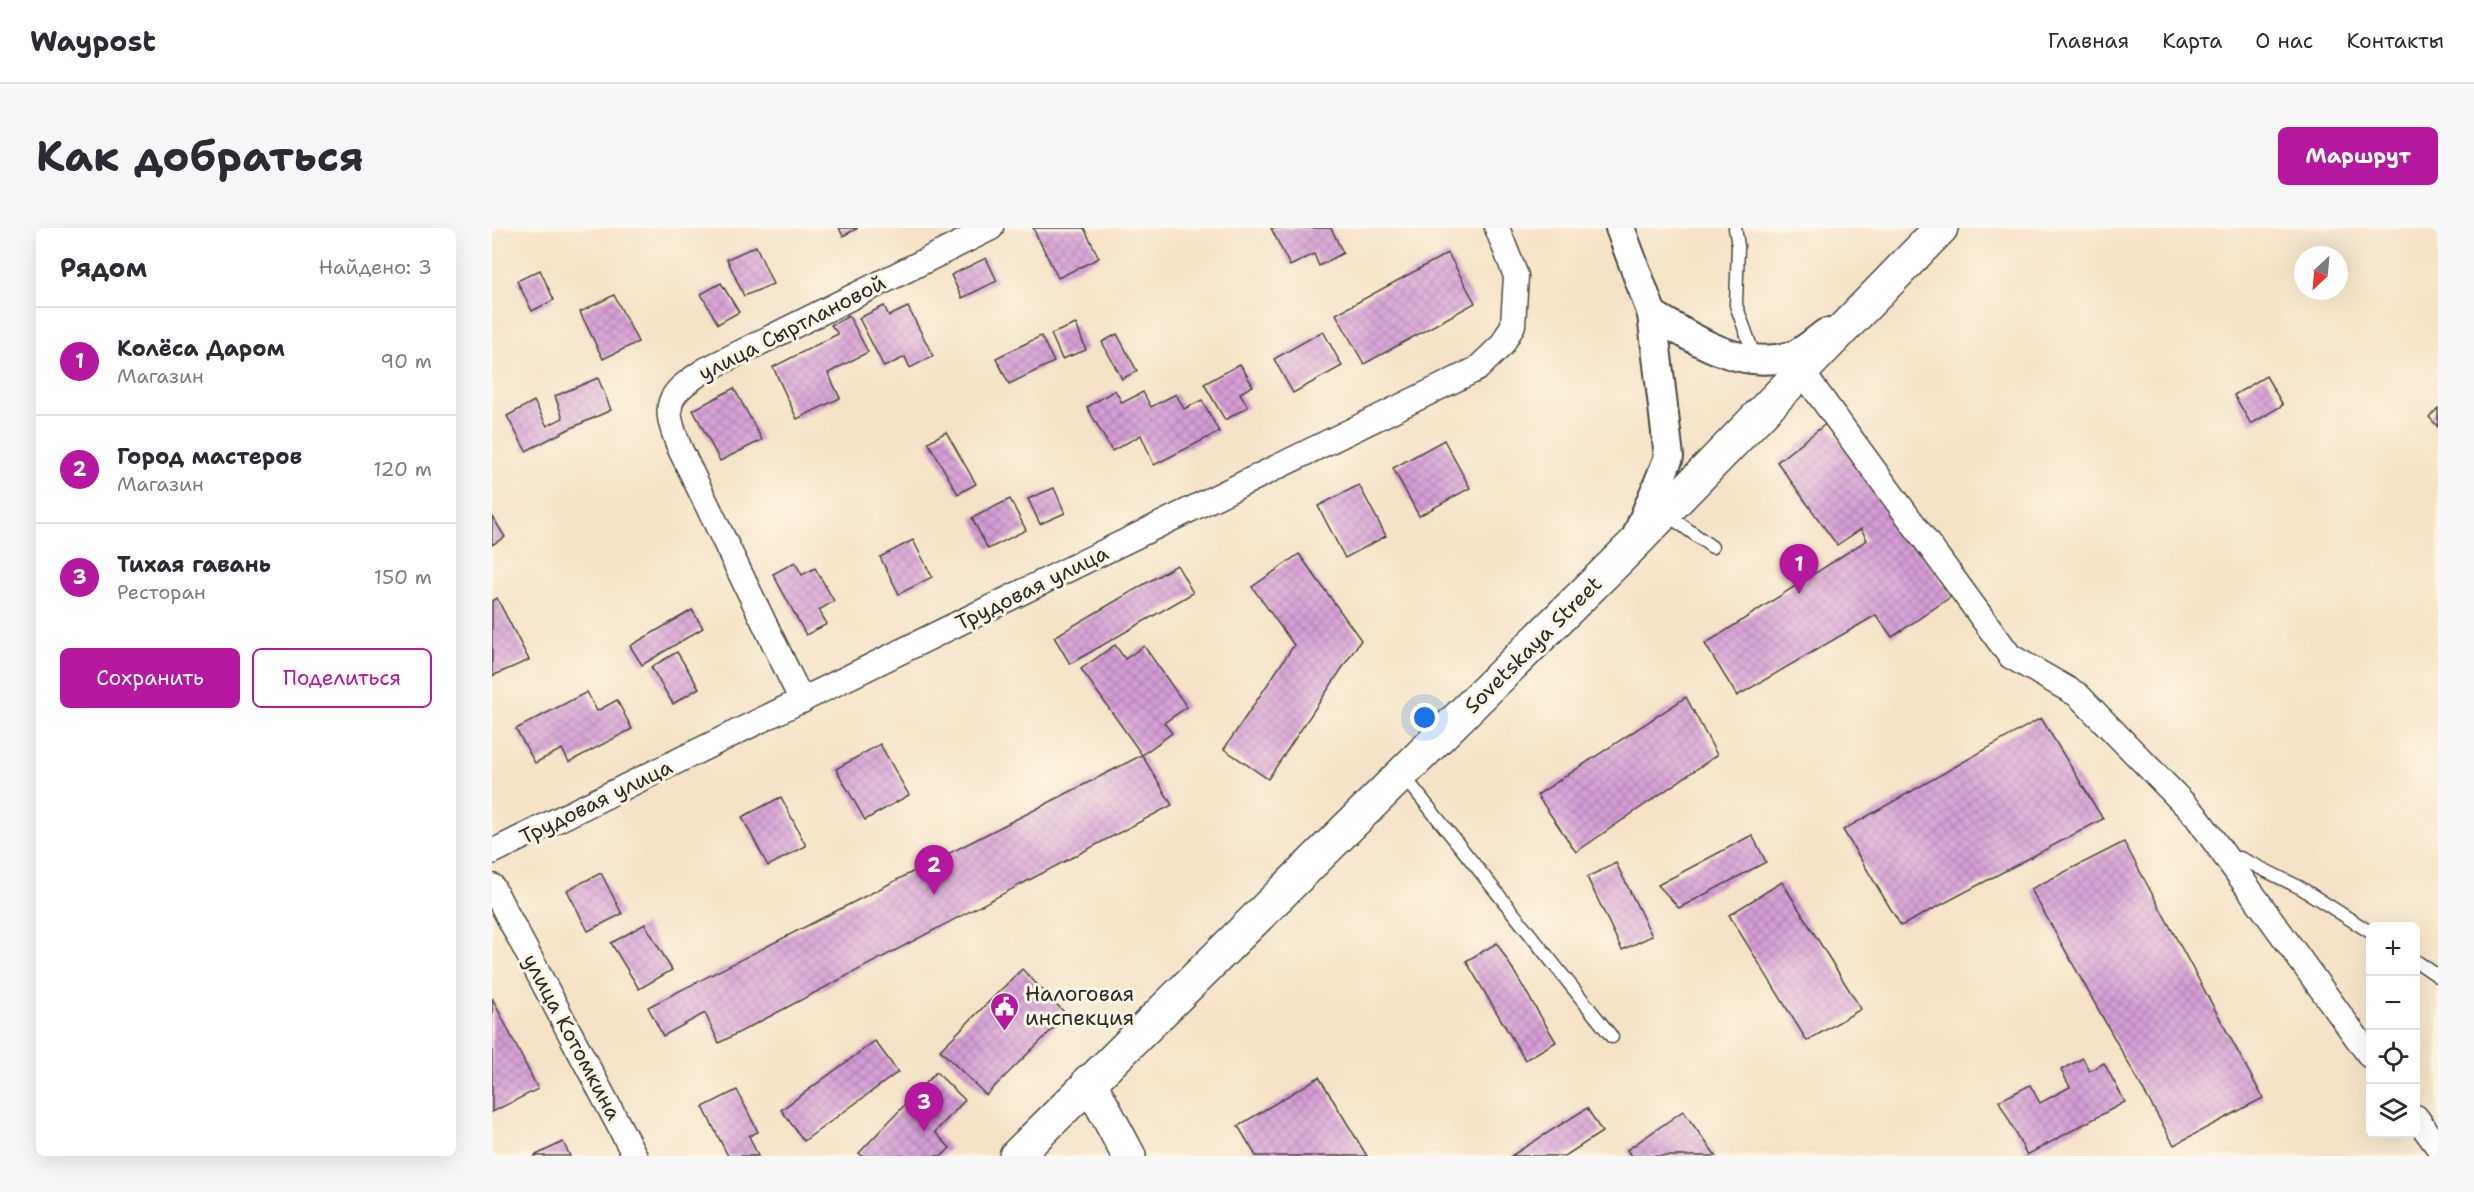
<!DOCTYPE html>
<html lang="ru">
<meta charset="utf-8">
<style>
:root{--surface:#fff;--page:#f7f7f7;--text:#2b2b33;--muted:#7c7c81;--line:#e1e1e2;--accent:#b5179e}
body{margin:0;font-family:"Shantell Sans",sans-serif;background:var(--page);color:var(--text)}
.controls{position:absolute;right:18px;bottom:18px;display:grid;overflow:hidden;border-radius:9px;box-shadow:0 6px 24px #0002}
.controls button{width:54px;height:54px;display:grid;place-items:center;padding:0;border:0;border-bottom:2px solid var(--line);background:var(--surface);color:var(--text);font:30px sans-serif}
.compass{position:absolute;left:1802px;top:18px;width:54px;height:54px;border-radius:50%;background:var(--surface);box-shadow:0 6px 24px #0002;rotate:206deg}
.you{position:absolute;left:933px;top:490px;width:21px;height:21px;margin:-15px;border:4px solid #fff;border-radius:50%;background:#1a73e8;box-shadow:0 0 0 9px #1a73e833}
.badge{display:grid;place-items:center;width:39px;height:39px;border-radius:50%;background:var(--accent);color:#fff;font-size:20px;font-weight:700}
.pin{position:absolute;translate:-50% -50px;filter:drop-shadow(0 2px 3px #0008)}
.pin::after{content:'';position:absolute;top:32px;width:21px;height:18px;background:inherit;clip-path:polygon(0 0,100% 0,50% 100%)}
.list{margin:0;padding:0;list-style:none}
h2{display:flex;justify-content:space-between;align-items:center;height:78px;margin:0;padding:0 24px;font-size:26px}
h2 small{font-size:20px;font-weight:400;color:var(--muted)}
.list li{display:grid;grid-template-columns:39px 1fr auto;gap:18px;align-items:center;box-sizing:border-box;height:108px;padding:0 24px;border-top:2px solid var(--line)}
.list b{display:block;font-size:22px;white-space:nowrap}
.list p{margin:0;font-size:20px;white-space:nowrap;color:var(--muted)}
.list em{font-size:20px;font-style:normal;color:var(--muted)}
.actions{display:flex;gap:12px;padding:18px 24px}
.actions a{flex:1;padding:14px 0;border:2px solid var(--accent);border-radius:9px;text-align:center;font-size:21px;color:var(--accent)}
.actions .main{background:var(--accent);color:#fff}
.icon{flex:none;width:33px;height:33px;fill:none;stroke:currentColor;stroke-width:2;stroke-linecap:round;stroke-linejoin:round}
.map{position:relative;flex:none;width:1946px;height:928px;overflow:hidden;border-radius:9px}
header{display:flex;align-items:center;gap:36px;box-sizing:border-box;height:84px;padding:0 30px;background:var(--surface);border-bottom:2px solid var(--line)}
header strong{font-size:28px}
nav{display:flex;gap:33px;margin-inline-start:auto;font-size:21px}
.intro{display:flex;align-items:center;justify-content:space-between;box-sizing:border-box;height:144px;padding:0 36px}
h1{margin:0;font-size:42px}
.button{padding:15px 27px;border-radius:9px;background:var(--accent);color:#fff;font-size:21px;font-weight:700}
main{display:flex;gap:36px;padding:0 36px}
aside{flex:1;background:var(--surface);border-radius:9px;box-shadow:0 6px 24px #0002}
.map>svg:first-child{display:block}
.building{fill:url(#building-cross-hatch)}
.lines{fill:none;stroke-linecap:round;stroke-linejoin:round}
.service-casing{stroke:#494742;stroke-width:15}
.minor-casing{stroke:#494742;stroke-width:27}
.tertiary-casing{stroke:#494742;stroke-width:32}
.secondary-casing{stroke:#494742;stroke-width:36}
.service{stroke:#fff;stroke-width:12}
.minor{stroke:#fff;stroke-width:24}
.tertiary{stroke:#fff;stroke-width:28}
.secondary{stroke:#fff;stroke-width:33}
.labels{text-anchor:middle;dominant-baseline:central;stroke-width:6;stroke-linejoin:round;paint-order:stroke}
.street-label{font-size:21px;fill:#2b2b2b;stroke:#fcf5e5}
.poi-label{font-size:21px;fill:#2b2b2b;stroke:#fcf5e5;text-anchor:start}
</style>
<header>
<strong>Waypost</strong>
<nav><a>Главная</a><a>Карта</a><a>О нас</a><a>Контакты</a></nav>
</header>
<div class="intro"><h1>Как добраться</h1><a class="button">Маршрут</a></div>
<main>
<aside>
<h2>Рядом<small>Найдено: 3</small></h2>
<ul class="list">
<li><span class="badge">1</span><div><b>Колёса Даром</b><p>Магазин</p></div><em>90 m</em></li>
<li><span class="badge">2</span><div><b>Город мастеров</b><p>Магазин</p></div><em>120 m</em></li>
<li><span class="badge">3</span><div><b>Тихая гавань</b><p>Ресторан</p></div><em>150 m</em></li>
</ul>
<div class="actions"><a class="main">Сохранить</a><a>Поделиться</a></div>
</aside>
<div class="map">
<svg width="1946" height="928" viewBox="0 0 1946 928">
<defs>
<pattern id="building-cross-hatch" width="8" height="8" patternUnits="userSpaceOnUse" patternTransform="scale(1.5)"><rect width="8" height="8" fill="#d59dd5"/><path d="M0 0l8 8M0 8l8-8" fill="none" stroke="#ad80ad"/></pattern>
</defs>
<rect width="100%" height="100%" fill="#fcf5e5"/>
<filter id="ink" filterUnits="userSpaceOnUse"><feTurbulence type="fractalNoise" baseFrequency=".0167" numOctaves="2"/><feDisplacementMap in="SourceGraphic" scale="12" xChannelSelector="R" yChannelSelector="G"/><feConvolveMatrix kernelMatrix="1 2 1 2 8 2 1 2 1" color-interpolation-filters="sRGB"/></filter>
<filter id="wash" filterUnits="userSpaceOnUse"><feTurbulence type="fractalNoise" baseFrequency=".008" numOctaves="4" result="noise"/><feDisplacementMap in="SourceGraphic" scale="24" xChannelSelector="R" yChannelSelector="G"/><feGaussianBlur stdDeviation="1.35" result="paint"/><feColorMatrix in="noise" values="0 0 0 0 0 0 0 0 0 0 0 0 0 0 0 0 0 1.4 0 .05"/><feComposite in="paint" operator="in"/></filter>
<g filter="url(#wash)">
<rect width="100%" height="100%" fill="#f4e3c6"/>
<g id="blocks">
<!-- building -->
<g class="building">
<path d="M347,0h19l-15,8z"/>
<path d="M541,0h51l15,30 -41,20z"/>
<path d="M779,0h60l12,25 -24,13 -5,-12 -24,12z"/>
<path d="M264,18l17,38 -29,12 -17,-37z"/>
<path d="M956,25l27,50 -111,61 -28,-50z"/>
<path d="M494,30l11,23 -35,17 -11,-23z"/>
<path d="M48,42l14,30 -22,11 -15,-30z"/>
<path d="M229,55l18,29 -21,12 -17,-30z"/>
<path d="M122,67l24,47 -35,17 -23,-47z"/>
<path d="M392,78l5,10 19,-9 25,49 -23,12 -5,-11 -21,10 -25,-49z"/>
<path d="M357,88l19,36 -40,21 12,25 -43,21 -24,-52 65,-33 -7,-9z"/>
<path d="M584,96l10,26 -24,9 -11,-25z"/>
<path d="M831,103l19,35 -49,27 -19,-34z"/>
<path d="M625,106l20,37 -15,8 -20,-37z"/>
<path d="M549,108l13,26 -45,22 -13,-26z"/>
<path d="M748,136l13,22 -13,7 8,14 -23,13 -21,-36z"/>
<path d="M1774,148l17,29 -32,19 -17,-29z"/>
<path d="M106,150l13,32 -42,19 -43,22 -19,-35 27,-15 13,25 16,-8 -8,-22z"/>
<path d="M242,160l28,52 -42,21 -27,-51z"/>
<path d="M623,162l7,13 21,-11 8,15 25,-13 8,15 18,-9 17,32 -65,33 -13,-30 -29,16 -25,-44z"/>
<path d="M1946,180v19l-9,-10z"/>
<path d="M1335,195l125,173 -60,41 -16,-22 -139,81 -32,-52 162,-104 -6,-11 -24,16 -60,-83z"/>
<path d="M454,204l30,52 -18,10 -30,-52z"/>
<path d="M952,212l26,48 -51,28 -26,-48z"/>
<path d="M867,257l27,51 -41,22 -27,-52z"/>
<path d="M562,260l11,25 -25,11 -12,-25z"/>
<path d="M518,271l16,31 -38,19 -16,-31z"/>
<path d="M0,288l13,21 -13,8z"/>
<path d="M421,312l19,37 -33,17 -19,-37z"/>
<path d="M807,326l62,86 -93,139 -44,-30 70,-104 -42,-58z"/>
<path d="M303,334l7,13 13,-7 19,33 -15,9 8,14 -21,11 -33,-61z"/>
<path d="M685,337l16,28 -123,71 -16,-27z"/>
<path d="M5,370l32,62 -37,16v-75z"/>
<path d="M200,382l11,18 -61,37 -12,-19z"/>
<path d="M623,417l10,14 19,-13 43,61 -23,16 8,10 -30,22 -61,-86z"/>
<path d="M185,424l22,36 -26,16 -22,-37z"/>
<path d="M95,464l10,19 20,-11 15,29 -63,33 -7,-13 -27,14 -19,-34z"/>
<path d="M1194,469l31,58 -141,97 -39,-57z"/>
<path d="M1549,490l62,101 -202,107 -58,-96z"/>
<path d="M388,516l29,51 -44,25 -29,-51z"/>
<path d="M650,527l30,50 -453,238 -14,-30 -42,23 -15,-29z"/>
<path d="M289,569l25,49 -38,20 -26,-49z"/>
<path d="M1260,607l14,27 -87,46 -21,-23z"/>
<path d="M1632,614l139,256 -89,47 -143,-256z"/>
<path d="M1124,635l36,73 -30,14 -35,-73z"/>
<path d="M109,645l21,41 -34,17 -21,-41z"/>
<path d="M1290,654l79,127 -54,32 -78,-126z"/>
<path d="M153,696l27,46 -33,19 -28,-46z"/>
<path d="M1005,715l59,99 -31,18 -59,-99z"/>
<path d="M530,741l45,46 -81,80 -46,-45z"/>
<path d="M0,770l46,91 -46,23z"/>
<path d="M383,813l23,31 -94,69 -23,-31z"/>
<path d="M1591,830l6,13 15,-8 21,39 -98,53 -28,-54 31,-16 10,18 30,-16 -9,-17z"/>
<path d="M444,844l29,28 -30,32 15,16 -8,8h-80l-3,-3z"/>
<path d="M827,849l48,79h-111l-18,-30z"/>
<path d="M245,862l21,42 -9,4 9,20h-30l-25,-49z"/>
<path d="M1095,880l15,24 -37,24h-54z"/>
<path d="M1191,883l33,45h-85l-4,-6z"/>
<path d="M71,914l7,14h-36z"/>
</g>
</g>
</g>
<g filter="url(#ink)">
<use href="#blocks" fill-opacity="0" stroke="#494742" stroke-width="1.5"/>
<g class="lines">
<defs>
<g id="service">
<path d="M1243,0l3,18 -2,59 19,53"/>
<path d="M1173,285l47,34"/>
<path d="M911,547l209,262"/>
<path d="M1735,632l13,-2 61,30 69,44"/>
<path d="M1924,733l22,15"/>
</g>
<g id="minor">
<path d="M1311,145l207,283 68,39 118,121 174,240"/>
<path d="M310,473l-122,-252c-18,-45 -15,-53 25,-79l286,-142"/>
<path d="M0,624l985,-483 25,-24 11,-20 3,-49 -19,-48"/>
<path d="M0,658l143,270"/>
<path d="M1924,889l22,30"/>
</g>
<g id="tertiary">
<path d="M1128,0l32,86 17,143 -34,83"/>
<path d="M1160,86c42,25 88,57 139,42 12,-3 25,-16 35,-23"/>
</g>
<g id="secondary">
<path d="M597,853l40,75"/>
<path d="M524,928l616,-610 309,-318"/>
</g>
</defs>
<!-- service casing -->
<use href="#service" class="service-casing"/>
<!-- minor casing -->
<use href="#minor" class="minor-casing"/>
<!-- tertiary casing -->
<use href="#tertiary" class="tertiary-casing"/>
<!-- secondary casing -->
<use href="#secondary" class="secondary-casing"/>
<!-- service -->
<use href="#service" class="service"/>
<!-- minor -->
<use href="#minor" class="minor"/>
<!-- tertiary -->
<use href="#tertiary" class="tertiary"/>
<!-- secondary -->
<use href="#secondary" class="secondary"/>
</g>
</g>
<!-- icons -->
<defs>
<symbol id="civic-pin" viewBox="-11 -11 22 30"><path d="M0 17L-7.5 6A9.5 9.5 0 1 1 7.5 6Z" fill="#b5179e" stroke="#fcf5e5"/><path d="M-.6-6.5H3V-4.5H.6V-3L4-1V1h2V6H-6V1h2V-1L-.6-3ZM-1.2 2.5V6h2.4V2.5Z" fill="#fff"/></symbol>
</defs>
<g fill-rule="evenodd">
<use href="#civic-pin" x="496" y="762" width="33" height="45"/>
</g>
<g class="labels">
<!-- street labels -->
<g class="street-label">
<text transform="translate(300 100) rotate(-27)">улица Сыртлановой</text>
<text transform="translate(540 360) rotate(-26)">Трудовая улица</text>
<text transform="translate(1041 417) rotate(-45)">Sovetskaya Street</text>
<text transform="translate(104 574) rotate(-26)">Трудовая улица</text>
<text transform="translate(80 809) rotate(62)">улица Котомкина</text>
</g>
<!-- poi labels -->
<g class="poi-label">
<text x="533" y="766">Налоговая<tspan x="533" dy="24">инспекция</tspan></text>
</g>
</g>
</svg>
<div class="controls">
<button>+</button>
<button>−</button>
<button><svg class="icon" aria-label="locate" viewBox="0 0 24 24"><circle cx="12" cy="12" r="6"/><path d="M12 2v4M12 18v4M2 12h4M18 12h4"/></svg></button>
<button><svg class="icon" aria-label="layers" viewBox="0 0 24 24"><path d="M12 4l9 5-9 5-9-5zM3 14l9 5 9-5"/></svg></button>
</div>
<svg class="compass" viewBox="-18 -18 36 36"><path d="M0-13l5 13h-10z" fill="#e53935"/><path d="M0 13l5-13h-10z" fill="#7c7c81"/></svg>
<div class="you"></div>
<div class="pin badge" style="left:1307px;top:366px">1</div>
<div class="pin badge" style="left:442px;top:667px">2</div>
<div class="pin badge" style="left:432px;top:904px">3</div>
</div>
</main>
